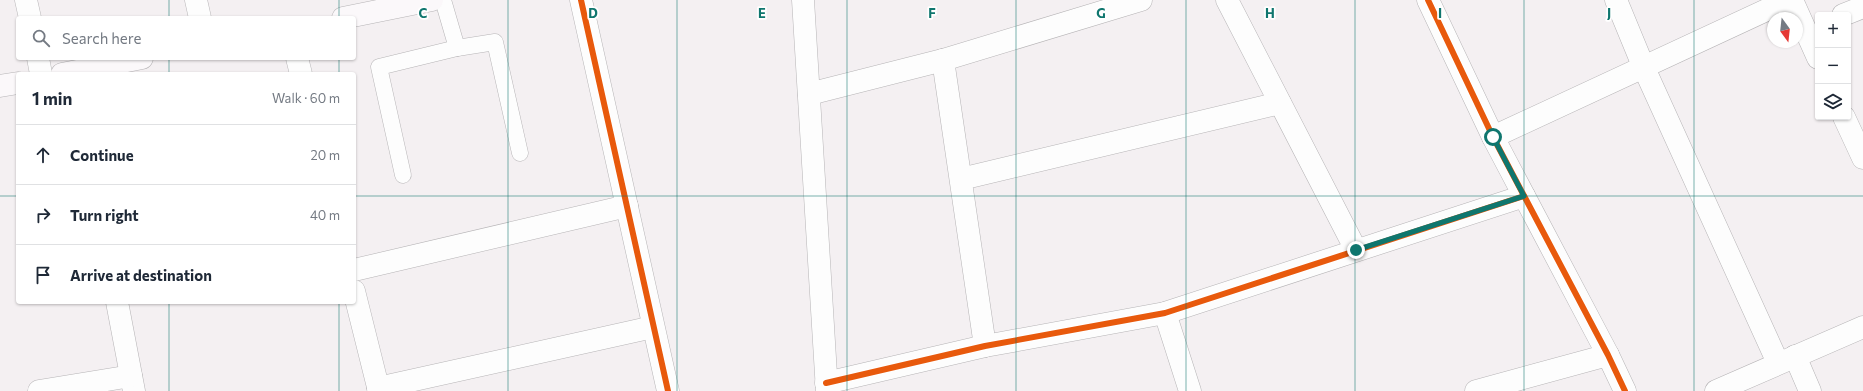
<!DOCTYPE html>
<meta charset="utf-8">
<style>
:root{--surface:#fff;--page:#f6f6f7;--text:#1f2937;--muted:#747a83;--line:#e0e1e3}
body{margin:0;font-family:Commissioner,sans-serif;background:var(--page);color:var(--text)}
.controls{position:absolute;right:12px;top:12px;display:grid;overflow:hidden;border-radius:4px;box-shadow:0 1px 3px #0004}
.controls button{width:36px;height:36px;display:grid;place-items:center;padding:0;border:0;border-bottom:1px solid var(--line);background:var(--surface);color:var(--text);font:20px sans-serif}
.compass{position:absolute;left:1767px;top:12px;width:36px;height:36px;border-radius:50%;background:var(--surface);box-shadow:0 1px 3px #0004;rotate:165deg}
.stop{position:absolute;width:12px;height:12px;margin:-9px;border:3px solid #0f766e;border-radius:50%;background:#fff}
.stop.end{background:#0f766e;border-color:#fff;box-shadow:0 1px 4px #0008}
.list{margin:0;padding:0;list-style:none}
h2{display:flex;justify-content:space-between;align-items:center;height:52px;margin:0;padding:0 16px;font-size:17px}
h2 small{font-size:13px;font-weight:400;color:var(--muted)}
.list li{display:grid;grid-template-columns:26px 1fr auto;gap:12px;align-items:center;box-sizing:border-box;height:60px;padding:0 16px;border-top:1px solid var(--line)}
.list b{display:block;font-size:15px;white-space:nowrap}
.list em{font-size:13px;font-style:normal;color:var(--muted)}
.icon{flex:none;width:22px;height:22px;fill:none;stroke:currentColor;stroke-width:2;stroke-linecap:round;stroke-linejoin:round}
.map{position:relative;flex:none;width:1863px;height:391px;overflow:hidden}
.search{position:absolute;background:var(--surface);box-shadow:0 1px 3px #0004;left:16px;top:16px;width:340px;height:44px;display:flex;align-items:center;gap:10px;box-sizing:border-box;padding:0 14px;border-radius:4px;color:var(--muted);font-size:15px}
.panel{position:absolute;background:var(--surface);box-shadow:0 1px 3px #0004;left:16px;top:72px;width:340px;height:232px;border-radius:4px}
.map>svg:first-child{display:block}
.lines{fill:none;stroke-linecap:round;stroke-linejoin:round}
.lane-casing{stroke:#b6b4b6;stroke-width:17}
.street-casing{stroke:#b6b4b6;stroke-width:23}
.secondary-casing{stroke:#b6b4b6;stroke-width:23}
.lane{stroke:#fdfdfd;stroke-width:16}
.street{stroke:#fdfdfd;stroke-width:22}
.secondary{stroke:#fbf8fa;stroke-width:22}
.cycleway-casing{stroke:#fff;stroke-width:8}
.cycleway{stroke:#e8590c;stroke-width:6}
.route{stroke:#0f766e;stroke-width:5}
.grid{fill:none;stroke:#0f766e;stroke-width:1;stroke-opacity:0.55}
.grid-label{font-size:13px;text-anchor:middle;font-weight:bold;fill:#0f766e;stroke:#fff;stroke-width:3.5;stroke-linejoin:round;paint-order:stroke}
</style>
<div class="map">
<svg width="1863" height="391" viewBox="0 0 1863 391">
<rect width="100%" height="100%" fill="#f4f0f2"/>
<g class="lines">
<defs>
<g id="lane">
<path d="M443,0l14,48 38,-6 25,111"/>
<path d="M403,175l-24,-108 78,-19"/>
</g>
<g id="street">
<path d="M26,0l4,18"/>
<path d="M196,0l4,18"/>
<path d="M581,0l87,391"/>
<path d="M803,0l24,391"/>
<path d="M1227,0l129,250"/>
<path d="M1428,0l65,137 115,218 17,36"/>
<path d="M1616,0l28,68 134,295"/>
<path d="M1792,0l26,58"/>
<path d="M1843,15l20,-8"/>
<path d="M38,58l3,16"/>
<path d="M297,58l4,16"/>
<path d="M943,60l42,286"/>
<path d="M809,94l134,-34 198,-60"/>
<path d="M1844,117l19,41"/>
<path d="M1493,137l295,-137"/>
<path d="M961,179l319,-76"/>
<path d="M354,270l273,-64"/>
<path d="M354,291l25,100"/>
<path d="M117,302l17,89"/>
<path d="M1165,313l25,78"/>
<path d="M1795,356l15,35"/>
<path d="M826,383l159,-37 180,-33 359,-117"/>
<path d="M378,388l275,-61"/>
<path d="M39,391l92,-15"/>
<path d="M1476,391l132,-36"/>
<path d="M1716,391l147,-64"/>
</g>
<g id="secondary">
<path d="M343,18l89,-18"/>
<path d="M62,74l80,-16"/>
<path d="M0,86l18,-3"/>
</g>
</defs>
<!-- lane casing -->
<use href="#lane" class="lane-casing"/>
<!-- street casing -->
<use href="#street" class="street-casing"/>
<!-- secondary casing -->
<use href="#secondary" class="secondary-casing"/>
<!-- lane -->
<use href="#lane" class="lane"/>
<!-- street -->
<use href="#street" class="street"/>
<!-- secondary -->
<use href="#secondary" class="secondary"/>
<defs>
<g id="cycleway">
<path d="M581,0l87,391"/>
<path d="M1428,0l65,137 115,218 17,36"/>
<path d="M826,383l159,-37 180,-33 359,-117"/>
</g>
</defs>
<!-- cycleway casing -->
<use href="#cycleway" class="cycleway-casing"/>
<!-- cycleway -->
<use href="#cycleway" class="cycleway"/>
</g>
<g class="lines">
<!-- route -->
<path class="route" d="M1356,250l168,-54 -31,-59"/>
</g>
<!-- grid -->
<path class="grid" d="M169,0v18M339,0v18M508,0v391M677,0v391M847,0v391M1016,0v391M1186,0v391M1355,0v391M1524,0v391M1694,0v391M169,58v16M339,58v16M0,196h18M354,196h1509M169,302v89M339,302v89"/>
<g class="grid-label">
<text x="423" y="18">C</text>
<text x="593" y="18">D</text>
<text x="762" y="18">E</text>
<text x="932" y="18">F</text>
<text x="1101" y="18">G</text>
<text x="1270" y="18">H</text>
<text x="1440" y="18">I</text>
<text x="1609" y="18">J</text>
</g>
</svg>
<div class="controls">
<button>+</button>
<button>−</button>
<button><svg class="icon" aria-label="layers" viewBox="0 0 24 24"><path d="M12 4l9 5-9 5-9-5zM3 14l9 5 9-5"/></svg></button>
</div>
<svg class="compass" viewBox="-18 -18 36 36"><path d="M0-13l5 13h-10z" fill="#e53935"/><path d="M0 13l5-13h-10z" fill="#747a83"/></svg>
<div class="stop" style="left:1493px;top:137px"></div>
<div class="stop end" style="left:1356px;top:250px"></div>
<div class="search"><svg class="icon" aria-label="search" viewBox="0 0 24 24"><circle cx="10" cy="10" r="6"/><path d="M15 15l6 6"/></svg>Search here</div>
<section class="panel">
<h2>1 min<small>Walk · 60 m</small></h2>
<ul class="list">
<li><svg class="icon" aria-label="ahead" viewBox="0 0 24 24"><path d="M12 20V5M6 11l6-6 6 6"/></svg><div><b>Continue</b></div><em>20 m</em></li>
<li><svg class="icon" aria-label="right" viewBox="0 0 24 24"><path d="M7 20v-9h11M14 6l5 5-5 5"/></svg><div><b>Turn right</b></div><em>40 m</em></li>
<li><svg class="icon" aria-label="arrive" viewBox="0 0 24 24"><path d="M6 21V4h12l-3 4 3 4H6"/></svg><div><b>Arrive at destination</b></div></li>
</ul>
</section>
</div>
